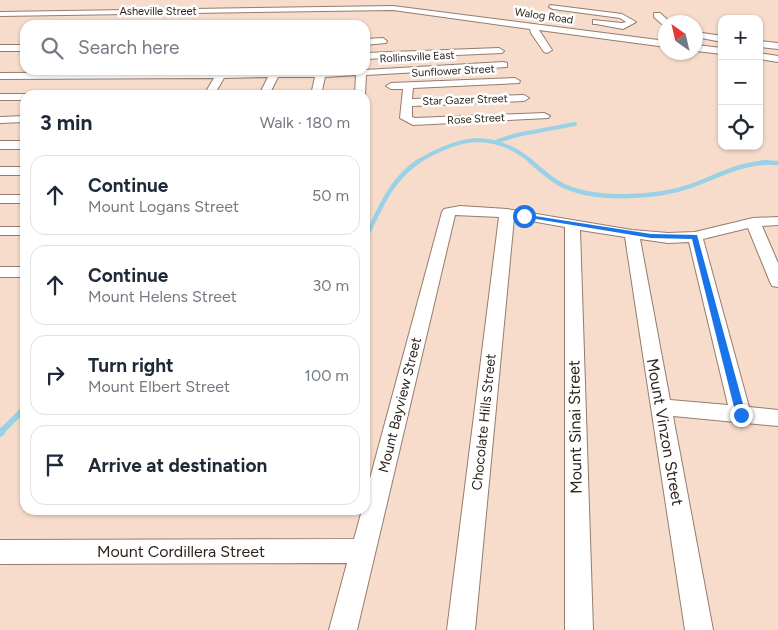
<!DOCTYPE html>
<meta charset="utf-8">
<style>
:root{--surface:#fff;--page:#f6f6f7;--text:#1f2937;--muted:#747a83;--line:#e0e1e3}
body{margin:0;font-family:Figtree,sans-serif;background:var(--page);color:var(--text)}
.controls{position:absolute;right:15px;top:15px;display:grid;overflow:hidden;border-radius:10px;box-shadow:0 1px 4px #0004}
.controls button{width:45px;height:45px;display:grid;place-items:center;padding:0;border:0;border-bottom:1px solid var(--line);background:var(--surface);color:var(--text);font:25px sans-serif}
.compass{position:absolute;left:658px;top:15px;width:45px;height:45px;border-radius:50%;background:var(--surface);box-shadow:0 1px 4px #0004;rotate:326deg}
.stop{position:absolute;width:15px;height:15px;margin:-11px;border:4px solid #1a73e8;border-radius:50%;background:#fff}
.stop.end{background:#1a73e8;border-color:#fff;box-shadow:0 1px 5px #0008}
.list{margin:0;padding:0;list-style:none}
h2{display:flex;justify-content:space-between;align-items:center;height:65px;margin:0;padding:0 20px;font-size:21px}
h2 small{font-size:16px;font-weight:400;color:var(--muted)}
.list li{display:grid;grid-template-columns:32px 1fr auto;gap:15px;align-items:center;box-sizing:border-box;height:80px;margin:0 10px 10px;padding:0 10px;border:1px solid var(--line);border-radius:15px}
.list b{display:block;font-size:19px;white-space:nowrap}
.list p{margin:0;font-size:16px;white-space:nowrap;color:var(--muted)}
.list em{font-size:16px;font-style:normal;color:var(--muted)}
.icon{flex:none;width:28px;height:28px;fill:none;stroke:currentColor;stroke-width:2;stroke-linecap:round;stroke-linejoin:round}
.map{position:relative;flex:none;width:778px;height:630px;overflow:hidden}
.search{position:absolute;background:var(--surface);box-shadow:0 1px 4px #0004;left:20px;top:20px;width:350px;height:55px;display:flex;align-items:center;gap:12px;box-sizing:border-box;padding:0 18px;border-radius:15px;color:var(--muted);font-size:19px}
.panel{position:absolute;background:var(--surface);box-shadow:0 1px 4px #0004;left:20px;top:90px;width:350px;height:425px;border-radius:15px}
.map>svg:first-child{display:block}
.lines{fill:none;stroke-linecap:round;stroke-linejoin:round}
.stream-far3{stroke:#9ad1e6;stroke-width:4}
.stream-far2{stroke:#9ad1e6;stroke-width:4.5}
.stream-far1{stroke:#9ad1e6;stroke-width:6}
.stream{stroke:#9ad1e6;stroke-width:8}
.minor-casing{stroke:#957c6e;stroke-width:2}
.minor{fill:#fff;fill-rule:evenodd}
.route{fill:#1a73e8}
.labels{text-anchor:middle;dominant-baseline:central;stroke-width:5;stroke-linejoin:round;paint-order:stroke}
.far-street-label{font-size:11px;fill:#2e241e;stroke:#fff}
.street-label{font-size:14px;fill:#2e241e;stroke:#fff}
.near-street-label{font-size:16px;fill:#2e241e;stroke:#fff}
</style>
<div class="map">
<svg width="778" height="630" viewBox="0 0 778 630">
<rect width="100%" height="100%" fill="#f7dccc"/>
<g class="lines">
<!-- stream-far3 -->
<g class="stream-far3">
<path d="M498,141l19,-6 58,-11"/>
<path d="M417,162c42,-25 75,-33 115,0"/>
<path d="M762,162h6"/>
</g>
<!-- stream-far2 -->
<g class="stream-far2">
<path d="M530,161c10,8 19,17 30,23 33,18 97,14 131,2 30,-11 54,-26 87,-23"/>
<path d="M365,239c15,-30 25,-59 54,-78"/>
</g>
<!-- stream-far1 -->
<path class="stream-far1" d="M0,433l25,-25"/>
<!-- stream -->
<path class="stream" d="M0,433l1,-1"/>
<defs>
<g id="minor">
<path d="M550,5l72,9 14,8 -13,7 -27,-5h-3v-4l29,3 4,-1 -6,-4 -67,-9 -4,-2z"/>
<path d="M393,6l273,35v6l-127,-17 13,20 -5,3 -3,-1 -13,-19 -1,-4 -137,-19 -393,6v-4z"/>
<path d="M654,13h6l10,9 -7,3 -9,-8z"/>
<path d="M696,32l26,4v6l-26,-5z"/>
<path d="M383,38l4,3 -1,2 -21,2v-6z"/>
<path d="M759,41l19,2v6l-19,-2z"/>
<rect x="0" y="45" width="25" height="6"/>
<path d="M696,45l26,3v6l-26,-3z"/>
<path d="M499,48l5,3 -2,2 -137,6v-6z"/>
<path d="M759,53l19,3v6l-19,-3z"/>
<path d="M504,62l3,1v4l-141,8 -1,20h-10l1,-20 -31,2 -4,18h-10l4,-18h-37l-9,18h-10l9,-18 -44,1 -10,17h-10l10,-17 -214,1v-6l217,-1 1,-2h10l-1,2 138,-2z"/>
<path d="M515,78l5,3 -1,2 -106,5 -1,11 112,-4 5,3 -5,3 -112,5v11l3,1 129,-5 6,3 -2,2 -135,7 -13,-7 3,-29h-12l-5,-3 5,-3z"/>
<path d="M0,94h25l4,1h-4v5h-25z"/>
<path d="M25,116v6l-25,1v-6z"/>
<rect x="0" y="141" width="25" height="8"/>
<rect x="0" y="167" width="25" height="8"/>
<rect x="0" y="195" width="25" height="8"/>
<path d="M460,206l47,3 125,21 36,3 27,-1 58,-14 25,-1v8l-16,1 16,37v24l-6,-1 -2,-4 -22,-54 -45,11 46,168 29,3v16l-105,-10 40,214h-28l-60,-393 -45,-7 13,400h-28v-403l-51,-9 -39,412h-28l52,-413 -44,-2 -98,415h-28l18,-67 -347,1v-24l354,-1 8,-29h3v-13l77,-285 2,-3zM640,239l28,4 21,-1 39,163 -58,-5z"/>
<rect x="0" y="227" width="25" height="8"/>
<rect x="0" y="267" width="25" height="10"/>
</g>
</defs>
<!-- minor casing -->
<use href="#minor" class="minor-casing"/>
<!-- minor -->
<use href="#minor" class="minor"/>
</g>
<!-- route -->
<path class="route" d="M522,214l129,20 46,1 49,180 -1,2 -4,1 -5,-3 -44,-176 -41,-1 -127,-21 -3,-1z"/>
<g class="labels">
<!-- far-street labels -->
<g class="far-street-label">
<text x="158" y="11">Asheville Street</text>
<text transform="translate(544 16) rotate(8)">Walog Road</text>
<text transform="translate(417 57) rotate(-3)">Rollinsville East</text>
<text transform="translate(453 71) rotate(-3)">Sunflower Street</text>
<text transform="translate(465 100) rotate(-2)">Star Gazer Street</text>
<text transform="translate(476 119) rotate(-3)">Rose Street</text>
</g>
<!-- street labels -->
<g class="street-label">
<text transform="translate(400 405) rotate(-76)">Mount Bayview Street</text>
<text transform="translate(484 422) rotate(-84)">Chocolate Hills Street</text>
</g>
<!-- near-street labels -->
<g class="near-street-label">
<text transform="translate(575 427) rotate(-91)">Mount Sinai Street</text>
<text transform="translate(665 432) rotate(80)">Mount Vinzon Street</text>
<text x="181" y="551">Mount Cordillera Street</text>
</g>
</g>
</svg>
<div class="controls">
<button>+</button>
<button>−</button>
<button><svg class="icon" aria-label="locate" viewBox="0 0 24 24"><circle cx="12" cy="12" r="6"/><path d="M12 2v4M12 18v4M2 12h4M18 12h4"/></svg></button>
</div>
<svg class="compass" viewBox="-18 -18 36 36"><path d="M0-13l5 13h-10z" fill="#e53935"/><path d="M0 13l5-13h-10z" fill="#747a83"/></svg>
<div class="stop" style="left:524px;top:216px"></div>
<div class="stop end" style="left:741px;top:415px"></div>
<div class="search"><svg class="icon" aria-label="search" viewBox="0 0 24 24"><circle cx="10" cy="10" r="6"/><path d="M15 15l6 6"/></svg>Search here</div>
<section class="panel">
<h2>3 min<small>Walk · 180 m</small></h2>
<ul class="list">
<li><svg class="icon" aria-label="ahead" viewBox="0 0 24 24"><path d="M12 20V5M6 11l6-6 6 6"/></svg><div><b>Continue</b><p>Mount Logans Street</p></div><em>50 m</em></li>
<li><svg class="icon" aria-label="ahead" viewBox="0 0 24 24"><path d="M12 20V5M6 11l6-6 6 6"/></svg><div><b>Continue</b><p>Mount Helens Street</p></div><em>30 m</em></li>
<li><svg class="icon" aria-label="right" viewBox="0 0 24 24"><path d="M7 20v-9h11M14 6l5 5-5 5"/></svg><div><b>Turn right</b><p>Mount Elbert Street</p></div><em>100 m</em></li>
<li><svg class="icon" aria-label="arrive" viewBox="0 0 24 24"><path d="M6 21V4h12l-3 4 3 4H6"/></svg><div><b>Arrive at destination</b></div></li>
</ul>
</section>
</div>
